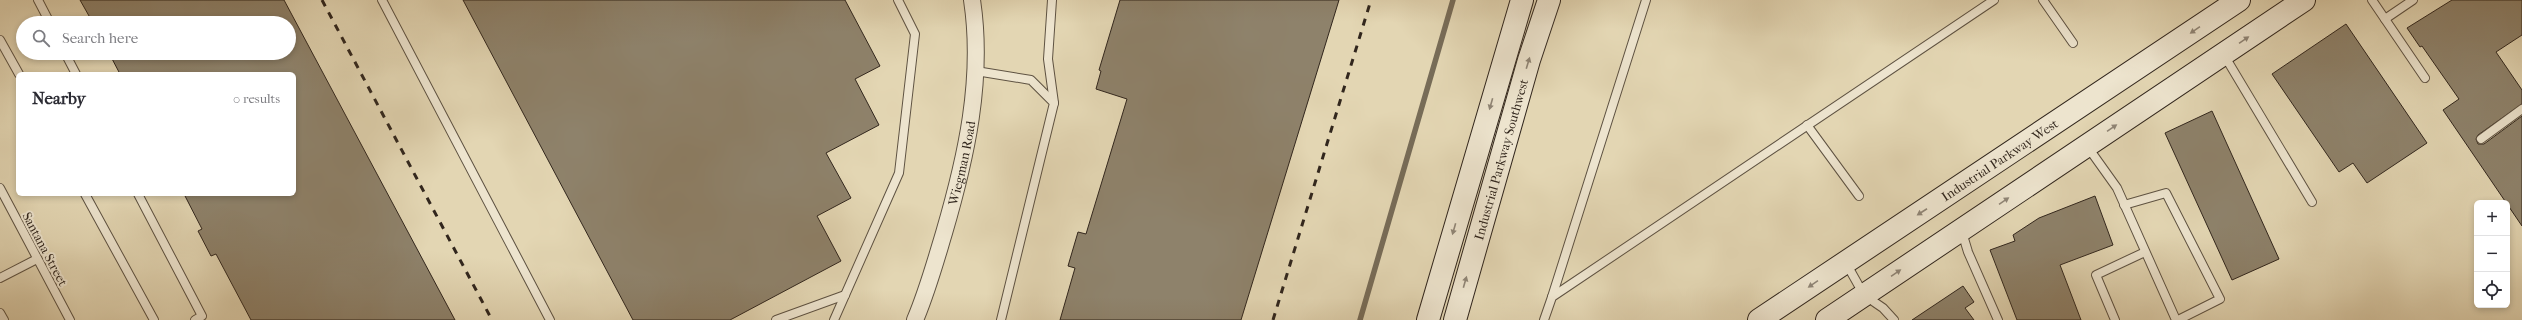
<!DOCTYPE html>
<meta charset="utf-8">
<style>
:root{--surface:#fff;--page:#f7f7f7;--text:#2b2b33;--muted:#7c7c81;--line:#e1e1e2}
body{margin:0;font-family:"IM FELL French Canon",serif;background:var(--page);color:var(--text)}
.controls{position:absolute;right:12px;bottom:12px;display:grid;overflow:hidden;border-radius:6px;box-shadow:0 2px 6px #0003}
.controls button{width:36px;height:36px;display:grid;place-items:center;padding:0;border:0;border-bottom:1px solid var(--line);background:var(--surface);color:var(--text);font:20px sans-serif}
.list{margin:0;padding:0;list-style:none}
h2{display:flex;justify-content:space-between;align-items:center;height:52px;margin:0;padding:0 16px;font-size:17px}
h2 small{font-size:13px;font-weight:400;color:var(--muted)}
.icon{flex:none;width:22px;height:22px;fill:none;stroke:currentColor;stroke-width:2;stroke-linecap:round;stroke-linejoin:round}
.map{position:relative;flex:none;width:2522px;height:320px;overflow:hidden}
.search{position:absolute;background:var(--surface);box-shadow:0 2px 6px #0003;left:16px;top:16px;width:280px;height:44px;display:flex;align-items:center;gap:10px;box-sizing:border-box;padding:0 14px;border-radius:22px;color:var(--muted);font-size:15px}
.panel{position:absolute;background:var(--surface);box-shadow:0 2px 6px #0003;left:16px;top:72px;width:280px;height:124px;border-radius:6px}
.map>svg:first-child{display:block}
.lines{fill:none;stroke-linecap:round;stroke-linejoin:round}
.stream{stroke:#776c58;stroke-width:5.5}
.building{fill:#8e826b;stroke:#31261d}
.lane-casing{stroke:#5e5242;stroke-width:10}
.street-casing{stroke:#5e5242;stroke-width:18}
.secondary-casing{stroke:#31261d;stroke-width:24}
.lane{stroke:#ede4ce;stroke-width:8}
.street{stroke:#ede4ce;stroke-width:16}
.secondary{stroke:#ede4ce;stroke-width:22}
.rail{stroke:#31261d;stroke-width:3;stroke-dasharray:7 7;stroke-linecap:butt}
.oneway{fill:#8f8576}
.labels{text-anchor:middle;dominant-baseline:central;stroke-width:4;stroke-linejoin:round;paint-order:stroke}
.street-label{font-size:13px;fill:#31261d;stroke:#ede4ce}
</style>
<div class="map">
<svg width="2522" height="320" viewBox="0 0 2522 320">
<rect width="100%" height="100%" fill="#e3d6b3"/>
<filter id="stains"><feTurbulence type="fractalNoise" baseFrequency=".005" numOctaves="4"/><feColorMatrix values="0 0 0 0 .2 0 0 0 0 .09 0 0 0 0 .02 0 0 0 .5 -.17"/></filter>
<radialGradient id="worn" r=".72"><stop offset=".6" stop-color="#630" stop-opacity="0"/><stop offset="1" stop-color="#630" stop-opacity=".3"/></radialGradient>
<g class="lines">
<!-- stream -->
<path class="stream" d="M1360,320l93,-320"/>
</g>
<!-- building -->
<g class="building">
<path d="M80,0h204l171,320h-204l-35,-66 -5,2 -13,-25 4,-2 -18,-35h110v-120h-174l-11,-21h180v-30h-196z"/>
<path d="M463,0h382l35,66 -25,13 24,46 -53,28 25,45 -34,18 24,45 -111,59h-97z"/>
<path d="M1120,0h219l-98,320h-181l15,-52 -7,-2 10,-34 8,2 41,-135 -31,-10 5,-18 -2,-1z"/>
<path d="M2452,0h70v35l-26,17 26,38v14l-44,31 -2,4 2,5h6l38,-28v110l-79,-116 16,-11 -37,-53 -2,1 -13,-19z"/>
<path d="M2346,24l81,119 -60,40 -14,-20 -14,9 -67,-98z"/>
<path d="M2212,111l67,148 -47,21 -67,-147z"/>
<path d="M2095,196l18,49 -53,20 21,55h-64l-27,-70 25,-9 -2,-6 26,-17z"/>
<path d="M1963,286l11,16 -9,6 9,12h-62z"/>
</g>
<g class="lines">
<defs>
<g id="lane">
<path d="M38,0l12,23"/>
<path d="M382,0l168,320"/>
<path d="M1052,0l-4,59 6,44"/>
<path d="M2043,0l30,43"/>
<path d="M2372,0l53,78"/>
<path d="M2385,19l28,-19"/>
<path d="M0,40l19,34"/>
<path d="M65,53l11,21"/>
<path d="M2224,55l88,147"/>
<path d="M976,71l55,9 23,23 -53,217"/>
<path d="M1807,125l52,71"/>
<path d="M2481,139l41,-30"/>
<path d="M2087,146l30,42 59,132"/>
<path d="M0,188l70,132"/>
<path d="M85,194l69,126"/>
<path d="M138,194l64,122 -7,4"/>
<path d="M2124,205l42,-12 54,106 -42,21"/>
<path d="M1962,232l6,20 30,68"/>
<path d="M1846,263l18,32 19,13 11,12"/>
<path d="M0,278l37,-19"/>
<path d="M1552,297l94,-297"/>
<path d="M0,313l4,7"/>
<path d="M776,320l69,-25"/>
<path d="M834,320l65,-147 16,-139 -17,-34"/>
<path d="M1544,320l8,-23 442,-297"/>
<path d="M2115,320l-19,-45 49,-23"/>
</g>
<g id="street">
<path id="s1" d="M915,320c12,-28 20,-57 29,-87 22,-75 40,-154 28,-233"/>
</g>
<g id="secondary">
<path d="M1428,320l94,-320"/>
<path id="s2" d="M1455,320l74,-260 20,-60"/>
<path id="s3" d="M1759,320l480,-320"/>
<path d="M1827,320l477,-320"/>
</g>
</defs>
<!-- lane casing -->
<use href="#lane" class="lane-casing"/>
<!-- street casing -->
<use href="#street" class="street-casing"/>
<!-- secondary casing -->
<use href="#secondary" class="secondary-casing"/>
<!-- lane -->
<use href="#lane" class="lane"/>
<!-- street -->
<use href="#street" class="street"/>
<!-- secondary -->
<use href="#secondary" class="secondary"/>
<!-- rail -->
<g class="rail">
<path d="M322,0l170,320"/>
<path d="M1273,320l98,-320"/>
</g>
</g>
<!-- one-way arrows -->
<defs><path id="oneway-solid" d="M-6-.8H1V-3.2L6.5 0L1 3.2V.8H-6Z"/></defs>
<g class="oneway">
<use href="#oneway-solid" transform="translate(2195 30) rotate(146)"/>
<use href="#oneway-solid" transform="translate(2244 40) rotate(-34)"/>
<use href="#oneway-solid" transform="translate(1528 63) rotate(-73)"/>
<use href="#oneway-solid" transform="translate(1491 104) rotate(106)"/>
<use href="#oneway-solid" transform="translate(2112 128) rotate(-34)"/>
<use href="#oneway-solid" transform="translate(2004 201) rotate(-34)"/>
<use href="#oneway-solid" transform="translate(1922 212) rotate(147)"/>
<use href="#oneway-solid" transform="translate(1454 229) rotate(106)"/>
<use href="#oneway-solid" transform="translate(1896 273) rotate(-34)"/>
<use href="#oneway-solid" transform="translate(1465 282) rotate(-74)"/>
<use href="#oneway-solid" transform="translate(1813 284) rotate(146)"/>
</g>
<g class="labels">
<!-- street labels -->
<g class="street-label">
<text stroke="none"><textPath href="#s2" startOffset="167">Industrial Parkway Southwest</textPath></text>
<text stroke="none"><textPath href="#s3" startOffset="289">Industrial Parkway West</textPath></text>
<text stroke="none"><textPath href="#s1" startOffset="164">Wiegman Road</textPath></text>
<text transform="translate(45 249) rotate(62)">Santana Street</text>
</g>
</g>
<rect width="100%" height="100%" filter="url(#stains)"/>
<rect width="100%" height="100%" fill="url(#worn)"/>
</svg>
<div class="controls">
<button>+</button>
<button>−</button>
<button><svg class="icon" aria-label="locate" viewBox="0 0 24 24"><circle cx="12" cy="12" r="6"/><path d="M12 2v4M12 18v4M2 12h4M18 12h4"/></svg></button>
</div>
<div class="search"><svg class="icon" aria-label="search" viewBox="0 0 24 24"><circle cx="10" cy="10" r="6"/><path d="M15 15l6 6"/></svg>Search here</div>
<section class="panel">
<h2>Nearby<small>0 results</small></h2>
<ul class="list">
</ul>
</section>
</div>
